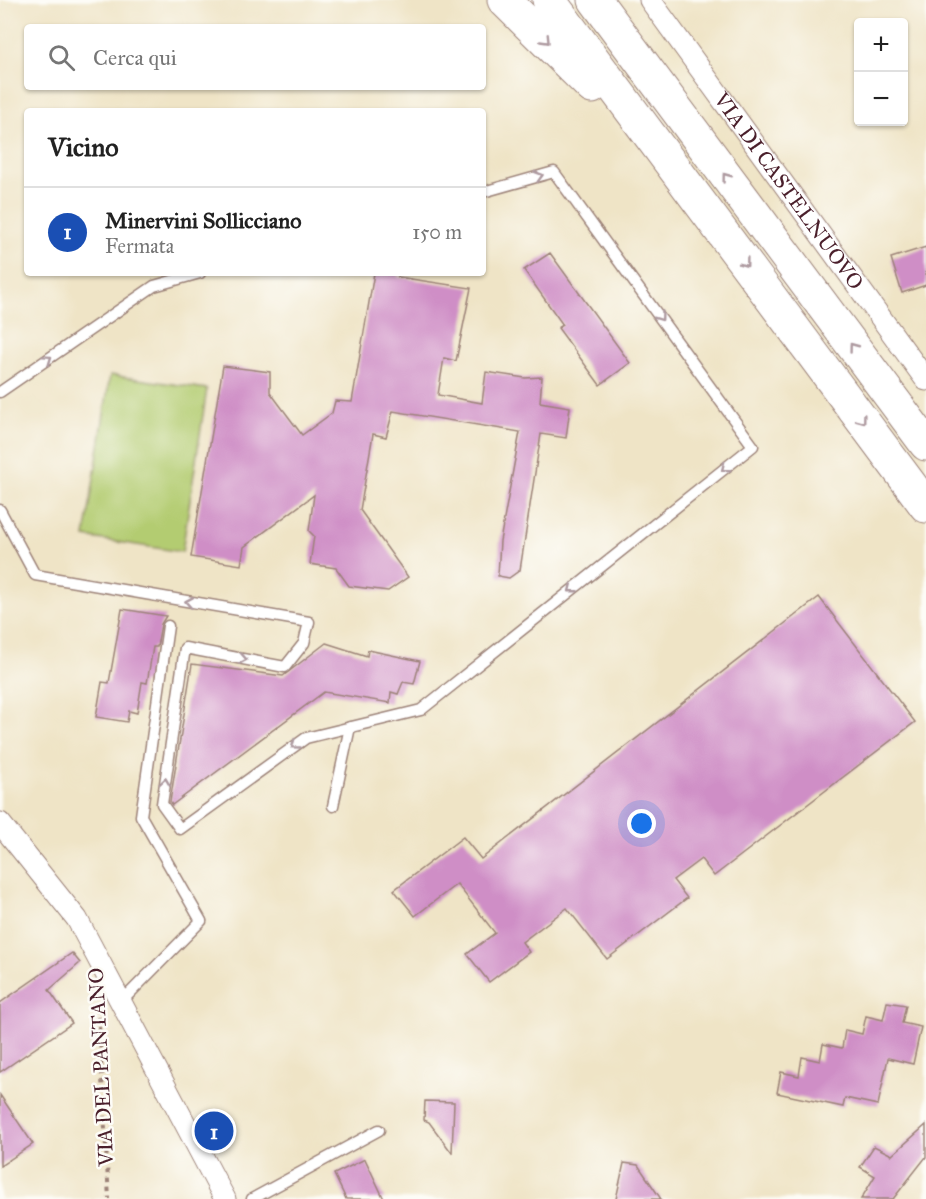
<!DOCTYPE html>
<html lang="it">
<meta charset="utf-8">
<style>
:root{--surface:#fff;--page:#f6f6f6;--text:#222;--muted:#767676;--line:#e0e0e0;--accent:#d1495b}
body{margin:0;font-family:"IM FELL Great Primer",serif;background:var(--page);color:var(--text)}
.controls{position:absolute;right:18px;top:18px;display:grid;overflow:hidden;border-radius:6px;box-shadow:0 2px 4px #0004}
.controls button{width:54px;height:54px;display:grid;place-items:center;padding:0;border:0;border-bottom:2px solid var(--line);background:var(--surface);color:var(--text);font:30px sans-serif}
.you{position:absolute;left:642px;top:824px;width:21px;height:21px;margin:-15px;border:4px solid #fff;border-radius:50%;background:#1a73e8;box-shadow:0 0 0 9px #1a73e833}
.badge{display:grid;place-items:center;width:39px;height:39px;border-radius:50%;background:var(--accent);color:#fff;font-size:20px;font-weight:700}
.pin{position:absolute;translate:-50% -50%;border:3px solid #fff;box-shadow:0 2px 6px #0006}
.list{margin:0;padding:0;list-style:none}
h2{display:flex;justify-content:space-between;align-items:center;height:78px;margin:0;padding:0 24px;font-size:26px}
h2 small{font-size:20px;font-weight:400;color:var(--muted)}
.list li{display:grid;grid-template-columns:39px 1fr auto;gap:18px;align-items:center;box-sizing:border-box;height:90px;padding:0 24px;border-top:2px solid var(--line)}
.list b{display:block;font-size:22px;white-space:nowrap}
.list p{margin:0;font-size:20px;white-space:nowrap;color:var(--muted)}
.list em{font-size:20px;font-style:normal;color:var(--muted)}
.icon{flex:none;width:33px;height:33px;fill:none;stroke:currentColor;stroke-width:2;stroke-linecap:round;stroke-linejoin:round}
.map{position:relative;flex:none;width:926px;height:1199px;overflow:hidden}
.search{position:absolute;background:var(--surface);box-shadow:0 2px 4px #0004;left:24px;top:24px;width:462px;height:66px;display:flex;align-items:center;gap:15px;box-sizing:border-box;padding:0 21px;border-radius:6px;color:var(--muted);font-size:22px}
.panel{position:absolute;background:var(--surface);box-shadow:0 2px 4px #0004;left:24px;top:108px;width:462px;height:168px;border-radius:6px}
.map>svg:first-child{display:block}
.green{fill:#b3cc71;stroke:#7e764e;stroke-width:1.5}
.building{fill:#cf8ec6}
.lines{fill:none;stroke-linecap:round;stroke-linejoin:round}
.lane-casing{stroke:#9c8278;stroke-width:13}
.street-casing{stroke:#9c8278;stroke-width:23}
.highway-casing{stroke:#9c8278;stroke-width:35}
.path{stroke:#9c8278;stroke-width:4;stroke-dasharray:4.5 4.5;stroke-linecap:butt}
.lane{stroke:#fff;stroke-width:10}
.street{stroke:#fff;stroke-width:21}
.highway{stroke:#fff;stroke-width:33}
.oneway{stroke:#ae9aa0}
.labels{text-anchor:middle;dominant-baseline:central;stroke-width:5;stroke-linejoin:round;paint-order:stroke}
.street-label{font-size:21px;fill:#4a1f2b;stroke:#fdfcf7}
</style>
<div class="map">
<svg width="926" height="1199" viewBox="0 0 926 1199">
<rect width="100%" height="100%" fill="#fdfcf7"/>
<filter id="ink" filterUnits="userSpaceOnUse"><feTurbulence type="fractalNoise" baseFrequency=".0167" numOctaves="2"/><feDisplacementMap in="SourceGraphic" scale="12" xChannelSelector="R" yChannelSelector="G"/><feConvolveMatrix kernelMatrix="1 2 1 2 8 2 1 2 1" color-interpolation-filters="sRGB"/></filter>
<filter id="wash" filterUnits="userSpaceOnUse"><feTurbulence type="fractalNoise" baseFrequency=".008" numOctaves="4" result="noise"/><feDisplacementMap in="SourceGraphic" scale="24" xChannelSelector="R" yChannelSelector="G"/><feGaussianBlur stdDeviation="1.35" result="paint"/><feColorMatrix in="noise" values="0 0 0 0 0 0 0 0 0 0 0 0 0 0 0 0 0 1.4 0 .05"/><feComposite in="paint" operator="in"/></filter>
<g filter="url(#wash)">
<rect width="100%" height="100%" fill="#efe4c6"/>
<!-- green -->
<path class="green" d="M110,375l97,14 -25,163 -97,-15z"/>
<g id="blocks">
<!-- building -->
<g class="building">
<path d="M926,247v38l-24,8 -11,-35z"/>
<path d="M550,253l80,110 -30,22 -42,-57 5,-3 -39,-55z"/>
<path d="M374,273h24v4l73,11 -15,73 -12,-3 -6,37 44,8 4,-31 39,6 17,-1 -2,25 30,5 -4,31 -25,-4 -21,136 -11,8 -11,-2 2,-35 20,-109 -127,-21 -7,26 -13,-3 -13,76 48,67 -20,14 -39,-5 -13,-18 -26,-4 4,-28 -5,-5 5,-36 -70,52 -3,18 -50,-8 32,-191 47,6v20l32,43 30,-22 3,-12 17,1z"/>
<path d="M819,597l96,125 -201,154 -13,-17 -28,21 14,18 -80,61 -40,-51 -45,34 7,10 -40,30 -22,-28 28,-21 -38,-49 -42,32 -21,-26 69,-53 18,22z"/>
<path d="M122,609l44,7 -5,8 -4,23h-4l-6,36 -5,-1 -5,31 -8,-2 -2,11 -31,-5 6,-35 7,1z"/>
<path d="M326,643l41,13 1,-6 52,11 -6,23 -11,-2 -5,12 -7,-2 -1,11 -66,-11 -152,113 -2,-3 22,-138 91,12z"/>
<path d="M72,953l8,10 -31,27 23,33 -72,49v-69z"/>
<path d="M887,1002l19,3 -4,18 19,4 -8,37 -25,-6 -10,47 -33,-7 -2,9 -66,-14 4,-21 18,4 3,-19 18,4 3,-17 19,4 3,-18 17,4 4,-18 17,4z"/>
<path d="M0,1095l33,49 -33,22z"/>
<path d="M425,1101l29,1 -2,51 -23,-31 -5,-2z"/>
<path d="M926,1125v32l-33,42h-32l14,-23 -15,-9 14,-21 18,9z"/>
<path d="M365,1159l19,40h-38l-12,-25z"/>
<path d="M624,1163l14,2 23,34h-45z"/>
</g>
</g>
</g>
<g filter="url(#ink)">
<use href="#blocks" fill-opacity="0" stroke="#9c8278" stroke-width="1.5"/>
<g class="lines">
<defs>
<g id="lane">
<path d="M0,392l154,-106 46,-13"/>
<path d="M0,510l35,65 274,47 -5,21 -19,24 -100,-19 -23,156 18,25 126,-91 115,-28 332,-264 -199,-274 -71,20"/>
<path d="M333,806l17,-79"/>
<path d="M122,1001l79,-80 -60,-105 27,-190"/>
<path d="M252,1199l127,-69"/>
</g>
<g id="street">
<path id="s1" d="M650,0l276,380"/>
<path d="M0,823l77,96 148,280"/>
</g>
<g id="highway">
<path d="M504,0l88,87"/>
<path d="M549,0l377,506"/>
<path d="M595,0l331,444"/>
</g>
</defs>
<!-- lane casing -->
<use href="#lane" class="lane-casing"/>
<!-- street casing -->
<use href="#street" class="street-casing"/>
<!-- highway casing -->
<use href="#highway" class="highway-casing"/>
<!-- path -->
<path class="path" d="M98,1008l11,191"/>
<!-- lane -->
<use href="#lane" class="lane"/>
<!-- street -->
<use href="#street" class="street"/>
<!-- highway -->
<use href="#highway" class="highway"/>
</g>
<!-- one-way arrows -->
<defs><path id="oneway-chevron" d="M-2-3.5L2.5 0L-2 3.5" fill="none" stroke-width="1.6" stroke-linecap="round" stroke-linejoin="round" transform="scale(1.5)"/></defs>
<g class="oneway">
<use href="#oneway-chevron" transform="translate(546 40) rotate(46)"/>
<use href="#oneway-chevron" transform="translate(539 176) rotate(-16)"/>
<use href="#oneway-chevron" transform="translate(726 177) rotate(-127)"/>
<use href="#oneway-chevron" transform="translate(745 263) rotate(53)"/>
<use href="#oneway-chevron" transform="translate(660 317) rotate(54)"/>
<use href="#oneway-chevron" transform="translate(853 347) rotate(-127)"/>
<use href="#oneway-chevron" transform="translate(48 359) rotate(-35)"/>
<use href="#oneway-chevron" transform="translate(862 420) rotate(53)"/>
<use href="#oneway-chevron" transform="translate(725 468) rotate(142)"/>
<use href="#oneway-chevron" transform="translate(572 589) rotate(142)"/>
<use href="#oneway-chevron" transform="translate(189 602) rotate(-170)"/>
<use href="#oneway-chevron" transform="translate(243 659) rotate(10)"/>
<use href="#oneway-chevron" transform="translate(295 745) rotate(144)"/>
<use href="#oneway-chevron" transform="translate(165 782) rotate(-82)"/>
</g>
</g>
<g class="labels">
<!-- street labels -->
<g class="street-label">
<text stroke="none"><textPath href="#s1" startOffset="236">VIA DI CASTELNUOVO</textPath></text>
<text transform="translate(101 1067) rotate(-93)">VIA DEL PANTANO</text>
</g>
</g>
</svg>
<div class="controls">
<button>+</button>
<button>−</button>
</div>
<div class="you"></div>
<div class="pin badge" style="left:214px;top:1131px;background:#1a4fb4">1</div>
<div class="search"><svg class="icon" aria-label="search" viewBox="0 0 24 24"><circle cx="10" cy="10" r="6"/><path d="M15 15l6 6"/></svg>Cerca qui</div>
<section class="panel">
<h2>Vicino<small></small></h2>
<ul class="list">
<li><span class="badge" style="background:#1a4fb4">1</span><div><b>Minervini Sollicciano</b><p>Fermata</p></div><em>150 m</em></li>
</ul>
</section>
</div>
